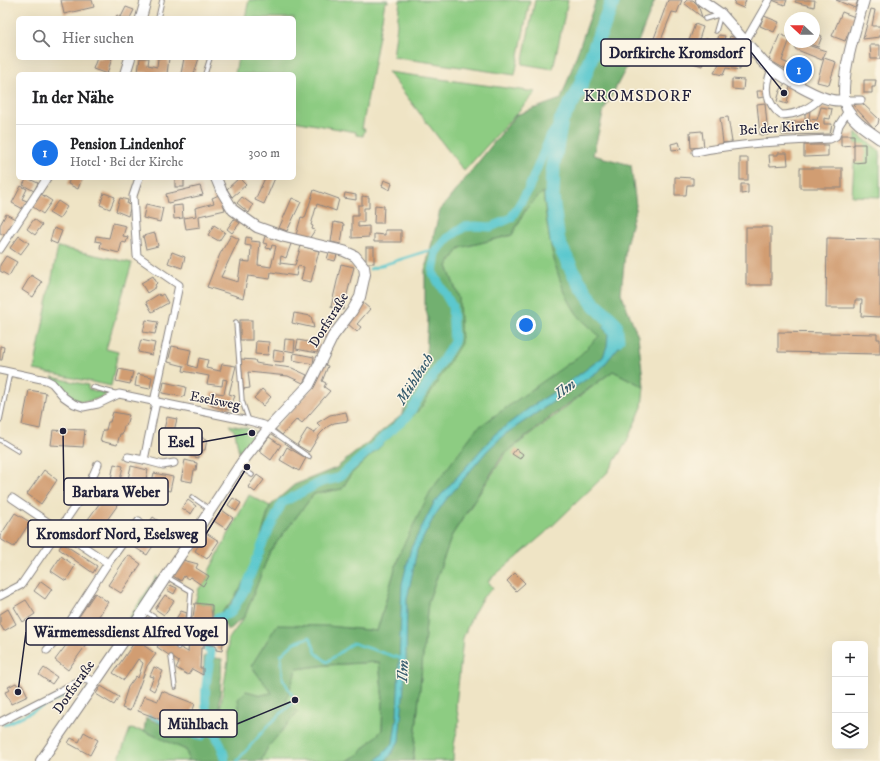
<!DOCTYPE html>
<html lang="de">
<meta charset="utf-8">
<style>
:root{--surface:#fff;--page:#f6f6f6;--text:#202124;--muted:#757577;--line:#e0e0e0;--accent:#1a73e8}
body{margin:0;font-family:"IM FELL DW Pica",serif;background:var(--page);color:var(--text)}
.controls{position:absolute;right:12px;bottom:12px;display:grid;overflow:hidden;border-radius:6px;box-shadow:0 4px 16px #0002}
.controls button{width:36px;height:36px;display:grid;place-items:center;padding:0;border:0;border-bottom:1px solid var(--line);background:var(--surface);color:var(--text);font:20px sans-serif}
.compass{position:absolute;left:784px;top:12px;width:36px;height:36px;border-radius:50%;background:var(--surface);box-shadow:0 4px 16px #0002;rotate:292deg}
.you{position:absolute;left:526px;top:325px;width:14px;height:14px;margin:-10px;border:3px solid #fff;border-radius:50%;background:#1a73e8;box-shadow:0 0 0 6px #1a73e833}
.badge{display:grid;place-items:center;width:26px;height:26px;border-radius:50%;background:var(--accent);color:#fff;font-size:13px;font-weight:700}
.pin{position:absolute;translate:-50% -50%;border:2px solid #fff;box-shadow:0 1px 4px #0006}
.list{margin:0;padding:0;list-style:none}
h2{display:flex;justify-content:space-between;align-items:center;height:52px;margin:0;padding:0 16px;font-size:17px}
h2 small{font-size:13px;font-weight:400;color:var(--muted)}
.list li{display:grid;grid-template-columns:26px 1fr auto;gap:12px;align-items:center;box-sizing:border-box;height:56px;padding:0 16px;border-top:1px solid var(--line)}
.list b{display:block;font-size:15px;white-space:nowrap}
.list p{margin:0;font-size:13px;white-space:nowrap;color:var(--muted)}
.list em{font-size:13px;font-style:normal;color:var(--muted)}
.icon{flex:none;width:22px;height:22px;fill:none;stroke:currentColor;stroke-width:2;stroke-linecap:round;stroke-linejoin:round}
.map{position:relative;flex:none;width:880px;height:761px;overflow:hidden}
.search{position:absolute;background:var(--surface);box-shadow:0 4px 16px #0002;left:16px;top:16px;width:280px;height:44px;display:flex;align-items:center;gap:10px;box-sizing:border-box;padding:0 14px;border-radius:6px;color:var(--muted);font-size:15px}
.panel{position:absolute;background:var(--surface);box-shadow:0 4px 16px #0002;left:16px;top:72px;width:280px;height:108px;border-radius:6px}
.map>svg:first-child{display:block}
.green{fill:#8dcc82;stroke:#58775e}
.forest{fill:#72b070;stroke:#4a6956}
.water{fill:#5bc8ce;stroke:#3e7584}
.lines{fill:none;stroke-linecap:round;stroke-linejoin:round}
.stream{stroke:#5bc8ce;stroke-width:2.5}
.canal{stroke:#5bc8ce;stroke-width:9}
.river{stroke:#5bc8ce;stroke-width:15}
.building{fill:#d19d72}
.lane-casing{stroke:#888380;stroke-width:5.5}
.street-casing{stroke:#888380;stroke-width:9}
.secondary-casing{stroke:#888380;stroke-width:12}
.lane{stroke:#fff;stroke-width:3.5}
.street{stroke:#fff;stroke-width:7}
.secondary{stroke:#fff;stroke-width:10}
.labels{text-anchor:middle;dominant-baseline:central;stroke-width:3;stroke-linejoin:round;paint-order:stroke}
.street-label{font-size:14px;fill:#22223b;stroke:#fcf5e5}
.water-label{font-size:15px;font-style:italic;fill:#365c6e;stroke:#fcf5e5}
.quarter-label{font-size:16px;letter-spacing:1px;fill:#22223b;stroke:#fcf5e5}
.leader{fill:none;stroke:#22223b;stroke-width:1.5}
.callout-dot{fill:#22223b;stroke:#fcf5e5;stroke-width:1.5}
.callout{fill:#fcf5e5;stroke:#22223b;stroke-width:1.5}
.callout-label{font-size:15px;text-anchor:middle;font-weight:bold;fill:#22223b}
</style>
<div class="map">
<svg width="880" height="761" viewBox="0 0 880 761">
<rect width="100%" height="100%" fill="#fcf5e5"/>
<filter id="ink" filterUnits="userSpaceOnUse"><feTurbulence type="fractalNoise" baseFrequency=".025" numOctaves="2"/><feDisplacementMap in="SourceGraphic" scale="8" xChannelSelector="R" yChannelSelector="G"/><feConvolveMatrix kernelMatrix="1 2 1 2 8 2 1 2 1" color-interpolation-filters="sRGB"/></filter>
<filter id="wash" filterUnits="userSpaceOnUse"><feTurbulence type="fractalNoise" baseFrequency=".012" numOctaves="4" result="noise"/><feDisplacementMap in="SourceGraphic" scale="16" xChannelSelector="R" yChannelSelector="G"/><feGaussianBlur stdDeviation="0.9" result="paint"/><feColorMatrix in="noise" values="0 0 0 0 0 0 0 0 0 0 0 0 0 0 0 0 0 1.4 0 .05"/><feComposite in="paint" operator="in"/></filter>
<g filter="url(#wash)">
<rect width="100%" height="100%" fill="#efe4c5"/>
<!-- green -->
<g class="green">
<path d="M249,0h139v2h-3l-23,127h3l-2,7 -7,-1v-3l-62,-11v-47h-59l3,-16h56v-40h-49z"/>
<path d="M400,0h130l-15,75 -122,-18z"/>
<path d="M535,0h33l-15,69 -31,-5z"/>
<path d="M388,72l148,20 -72,79z"/>
<path d="M856,133l24,18v46l-28,-1z"/>
<path d="M543,192l7,50 27,72 22,22 -20,20 -31,23 -148,173 -23,79 -49,-5 -56,67 -11,2 -15,-4 -6,23 -21,2 9,-56v-20l17,-24 25,-65 44,-57 28,-5 9,-15 71,-67 37,-109 -12,-32 13,-18 52,-13 14,-26z"/>
<path d="M58,247l74,16 -26,86 12,3 -7,34 -77,-16z"/>
<path d="M613,371l31,16 -2,20 -16,36 -19,30 -62,60 -57,48 5,7 -10,9 -11,19 -9,22 -7,67 3,16 -5,24 -1,16h-40l15,-159 24,-67 54,-82z"/>
<path d="M52,377l36,8v4l20,5c-31,15 -35,6 -56,-17z"/>
<path d="M229,425l22,4 4,3 -16,21 -4,-21z"/>
<path d="M249,495l21,11c-6,19 -10,39 -16,58 -5,15 -26,48 -41,53l-1,-12 -17,-2 4,-15c6,-3 10,-10 10,-17z"/>
<path d="M157,576l3,3 -34,50 -3,-2z"/>
<path d="M379,662l4,38 -1,30 -24,25 -12,6h-85l36,-92 30,-4z"/>
<path d="M130,729l14,2 42,19 3,11h-71z"/>
</g>
<!-- forest -->
<path class="forest" d="M596,0h59l-23,57 -28,53 -11,45 38,10 5,41 -10,39 -5,48 17,43 6,51 -31,-16 -60,44 -50,40 -51,80 -24,67 -15,159h-67l12,-6 24,-25 1,-30 -4,-38 -52,3 -30,4 -11,31 12,12 -30,35 -7,14h-72l-3,-11 -42,-19 2,-13 57,21 1,-83 18,3 -3,57 21,-2 -2,-15 8,-8 15,4 11,-2 -21,-27 26,-41 51,1 49,5 23,-79 30,-60 46,-63 103,-73 20,-20c-6,-7 -16,-14 -22,-22 -24,-35 -29,-81 -34,-122l-17,17 -14,26 -52,13 -13,18 12,32 2,45 -39,64 -71,67 -9,15 -28,5 -44,57 -25,65 -17,15 -9,-17 12,-10 22,-39 17,-59 24,-21 42,-17 66,-53 24,-61 2,-36 -3,-12v-36l15,-60 76,-95 45,-16z"/>
<!-- water -->
<path class="water" d="M614,319l4,7 3,18 -21,26 -96,65 -17,16 -42,50 -11,16 -17,33 -10,50 -1,64 -7,77 -9,15 -5,5h-9l17,-18 4,-27 5,-132 9,-36 23,-45 61,-69 37,-28 33,-21 38,-28 4,-11 1,-12 -5,-7z"/>
<g class="lines">
<!-- stream -->
<g class="stream">
<path d="M370,269l57,-18 9,1"/>
<path d="M149,716l52,24 13,-10"/>
<path d="M4,725l79,-38"/>
<path d="M237,761l29,-33 29,-28 -12,-21 -2,-24 13,-12 16,-6 6,16 11,9 26,-19 49,16"/>
</g>
<!-- canal -->
<g class="canal">
<path d="M205,637l1,-11 7,-6 18,-7 14,-23 17,-45 20,-42 39,-21 17,-4 69,-61 47,-75 -2,-36 -19,-33 3,-21 12,-14 16,-11 11,-1 16,1 20,-9 17,-28 22,-53 11,-16"/>
<path d="M203,644l8,8c-3,22 -9,44 -3,66 4,15 16,27 17,43"/>
</g>
<!-- river -->
<path class="river" d="M613,0l-35,92 -17,29 -8,44 -1,33 6,44 17,34 19,28 21,20 2,15"/>
</g>
<g id="blocks">
<!-- building -->
<g class="building">
<path d="M61,0h31l2,7 -30,7z"/>
<path d="M668,0h14l-5,13 -5,-1 -11,28 25,9 -6,14 -31,-11z"/>
<path d="M687,0h6l5,5 4,12 -18,-14z"/>
<path d="M735,0h11l-3,8 -9,-4z"/>
<path d="M772,0h15l-2,5z"/>
<path d="M796,0h19l-1,7 -19,-5z"/>
<path d="M836,0h22l-3,8z"/>
<path d="M126,7l8,3 -4,8h-15l2,-3 4,2z"/>
<path d="M871,9l4,1 -3,16h8v11l-17,2z"/>
<path d="M842,12l13,5 -10,24 -13,-5z"/>
<path d="M764,16l15,6 -5,10 -14,-6z"/>
<path d="M695,24l8,3 -8,25 -9,-3z"/>
<path d="M814,32l8,4 -4,11 -14,-5h10z"/>
<path d="M780,34l10,5 -8,22 7,3 1,-2 4,2 1,-2 7,3 -1,3 8,3 -4,9 -36,-20z"/>
<path d="M719,35l6,1 -2,7 -6,-1z"/>
<path d="M730,36l8,3 -3,14 -9,-2z"/>
<path d="M706,39l4,1 -8,26 -9,-3 6,-17 4,1z"/>
<path d="M798,42l28,9 -4,9 -27,-11z"/>
<path d="M870,45h10v14h-9z"/>
<path d="M97,58h15l-5,16 -14,-5z"/>
<path d="M140,58h9l-1,7 9,2 1,-9h11l-2,16 -29,-2z"/>
<path d="M184,58h15l-5,16h-13z"/>
<path d="M824,58l12,4 -7,23 -12,-3z"/>
<path d="M725,60l15,2v8l-14,-2 -3,7 -9,-2 6,-11 3,2z"/>
<path d="M732,79l12,1 -1,10 -11,-1z"/>
<path d="M864,80h12l-1,7h-3v6h-8z"/>
<path d="M785,83l5,3 -3,18 -10,-3 3,-10z"/>
<path d="M757,91h8v6l-7,1z"/>
<path d="M765,103l3,32h-8l-3,-31z"/>
<path d="M862,103l17,16 -1,5 -4,4 -21,-23z"/>
<path d="M821,107l11,2 -2,10 -6,-1v6h8l-2,10 -48,1v-9h4v-4h19v-12h5l-1,9 8,1z"/>
<path d="M728,117l4,25 -9,1 -3,-25z"/>
<path d="M702,131l2,16 -13,1 -1,-16z"/>
<path d="M841,135h13v10l-13,1z"/>
<path d="M679,142l2,7 -9,1 -1,-6z"/>
<path d="M854,144h11v18l-11,1z"/>
<path d="M804,145h24v11l-24,1z"/>
<path d="M778,153h9l1,12 -18,1 -1,-11h9z"/>
<rect x="740" y="158" width="8" height="22"/>
<rect x="800" y="168" width="42" height="20"/>
<path d="M675,177l18,1v7h-6l-1,10h-11z"/>
<path d="M27,178l11,5 -4,8 -11,-6z"/>
<path d="M70,178h12l-4,11 -10,-5z"/>
<rect x="175" y="178" width="9" height="9"/>
<path d="M239,178l7,7 -14,12 -5,-8z"/>
<path d="M265,178h10l-11,26 -9,-4z"/>
<path d="M384,180l8,3 -2,7 -8,-4z"/>
<path d="M741,184h7v9l-7,1z"/>
<path d="M21,186l6,3 -5,10 5,2 -4,8 -11,-6z"/>
<path d="M200,186l3,9 -35,8 -2,-9z"/>
<path d="M314,190l25,9 -3,12 -19,-7 -6,21 2,1 -1,3 3,1 -6,9 -13,-4 5,-18 4,1z"/>
<path d="M104,193l11,4 -5,12 -10,-4z"/>
<path d="M345,193l11,2v5l-12,-2z"/>
<path d="M41,194l11,7 -9,13 -10,-7z"/>
<path d="M219,195l3,5 3,10 -26,6 1,11 -14,2 -2,-11 12,-2 -1,-8 19,-5 -2,-5z"/>
<path d="M362,196l7,1v11h-5v14h-6v5l11,-1v11l-17,1v-22h6v-11h4z"/>
<path d="M242,197l11,8 -4,8 -12,-10z"/>
<path d="M120,198l8,2 -1,4 4,1 -3,11 -12,-5z"/>
<path d="M292,198l9,4 -14,29 -8,-3z"/>
<path d="M58,201l9,6 -8,12 -10,-6z"/>
<path d="M146,204l17,4 -3,14 -17,-4z"/>
<path d="M182,205l1,13 -9,1 -1,-13z"/>
<path d="M375,205l9,1 -1,17h-9z"/>
<path d="M6,214l9,5 -9,17 -6,-3v-8z"/>
<path d="M34,219l8,6 -7,10 -8,-6z"/>
<path d="M234,219l6,4 -8,10 -5,-4z"/>
<path d="M334,222l10,2 -3,20 -10,-2z"/>
<path d="M113,223l13,3 -3,10 5,1 -2,6 -4,-1 -3,11 -19,-5 1,-6 -6,-1 1,-5 13,2z"/>
<path d="M214,225l11,7 -6,9 -11,-6z"/>
<rect x="746" y="227" width="25" height="58"/>
<path d="M54,228l8,3 -5,13 -7,-3z"/>
<path d="M385,230h16v12h-27v-8l11,1z"/>
<path d="M155,233l3,13 -12,3 -3,-13z"/>
<path d="M231,235l8,4 -18,38 17,5 3,-21 9,1 1,-16 -6,-1 1,-8 6,1 -1,3 9,1 -2,23 13,2 5,-21 -4,-1 -1,4 -5,-1 1,-4 -4,-1 2,-7 26,8 -5,14 -5,-2 -1,7 15,2 6,-19 18,5 -8,31 -10,-2 3,-13 -6,-1 -2,10 -25,-4 -1,7 -22,-3 -5,22 -36,-11 13,-33z"/>
<path d="M19,236l10,7 -9,12 -10,-7z"/>
<path d="M827,238l53,1v78l-19,-1 1,-16h-7v8h-29z"/>
<rect x="366" y="247" width="8" height="16"/>
<path d="M172,252l13,5 -3,11 -14,-5z"/>
<path d="M329,253l8,2 -2,6 -8,-2z"/>
<path d="M6,256l11,6 -8,14 -9,-5v-6z"/>
<path d="M341,264l13,3 -11,43 -12,-3z"/>
<path d="M31,275l11,7 -9,15 -11,-7z"/>
<path d="M153,276l4,7 -2,2 1,2 -9,6 -6,-10z"/>
<path d="M159,294l1,2 3,-2 5,9 -16,9 -6,-10z"/>
<path d="M363,303l7,6 -13,15 4,3 -4,5 -10,-9z"/>
<path d="M294,313l17,3 3,12 -22,-5z"/>
<path d="M146,320l12,2 -3,12 -12,-2z"/>
<rect x="240" y="320" width="12" height="20"/>
<path d="M325,322l6,3 -5,14 -7,-3z"/>
<path d="M778,332l99,2v5h3v15l-102,-2z"/>
<path d="M285,339l10,1 -1,12 -10,-2z"/>
<path d="M141,340l14,3 -3,12 -14,-3z"/>
<path d="M298,340l21,4 -2,9 -21,-4z"/>
<path d="M256,341l13,1 -1,13 -13,-1z"/>
<path d="M0,346l4,1 -2,13h-2z"/>
<path d="M172,346l19,4 -3,15 9,3 2,-10 9,2 -2,8 14,3 2,-7 14,2 -7,28 6,2 -6,14 -17,-4v-9h-2l1,-5 13,2 3,-14 -4,-1 -1,7 -15,-2 2,-8 -26,-5 1,-5 -16,-4z"/>
<path d="M274,350l10,2 -1,10 -10,-1z"/>
<path d="M294,353l20,4 -1,7 -20,-4z"/>
<path d="M241,359l14,1 1,3 5,1 31,4 15,7 -4,8 -15,-7 -40,-4 2,16 -7,1z"/>
<path d="M322,363l6,3 -5,13 -1,2 4,2 -2,4 6,4 -28,32 -5,-4 -15,16 -7,-6 41,-45 -3,-2z"/>
<path d="M119,369l14,3 -3,12 -14,-3z"/>
<path d="M137,374l15,3 -2,12 -15,-3z"/>
<path d="M164,382l22,5 -2,10 -22,-4z"/>
<path d="M262,389l9,8 -8,9 -9,-8z"/>
<path d="M29,390l17,3 -6,36 -18,-4z"/>
<path d="M113,412l16,3 -3,11h-2l-2,8h-2l-3,11 -17,-4 3,-11h3l2,-8h2z"/>
<path d="M346,412l2,9 -14,2 -7,4 -7,7 -11,18 -12,-7 10,-16 7,4 6,-7 -3,-3 13,-8z"/>
<path d="M167,417l10,2 -3,12 -10,-2z"/>
<path d="M65,429l20,1 -2,17 -32,-2 2,-15 12,1z"/>
<path d="M194,436l13,3 -2,11h-2l-1,4h-3v4l-9,-2 1,-6 -6,-2 2,-10 7,1z"/>
<path d="M269,437l12,8 -10,15 -12,-9z"/>
<path d="M287,447l19,11 -7,13 -19,-11z"/>
<path d="M516,449l7,5 -3,5 -8,-5z"/>
<path d="M185,460l12,3 -1,7h-2l-2,12 -11,-2z"/>
<path d="M114,464l9,2 -3,15 -9,-2z"/>
<path d="M131,466l17,4 -3,13 -17,-4z"/>
<path d="M44,470l13,10 -16,24 -14,-10z"/>
<path d="M154,473l19,4 -3,14 -19,-5z"/>
<path d="M257,475l7,5 -9,12 -7,-5z"/>
<path d="M107,493l13,9 -21,29 -13,-9z"/>
<path d="M233,498l8,5 -5,8 -8,-6z"/>
<path d="M188,500l8,6 -5,8 -9,-6z"/>
<path d="M222,510l11,8 -7,11 -12,-8z"/>
<path d="M15,513l15,9 -16,25 -14,-8v-3z"/>
<path d="M153,517l13,9 -19,29 -13,-8z"/>
<path d="M206,533l13,8 -12,18 -12,-8z"/>
<path d="M62,543l35,23 -4,7 -34,-24z"/>
<path d="M128,555l13,9 -20,29 -13,-8z"/>
<path d="M61,556l14,10 -9,15 -15,-10z"/>
<path d="M183,560l15,4 -2,4 13,8 -6,10 -13,-9 -2,2 -4,-3 -3,5 -8,-5z"/>
<path d="M515,573l10,10 -9,8 -9,-10z"/>
<path d="M41,581l11,8 -7,10 -11,-8z"/>
<path d="M170,585l7,3 -3,6 -7,-4z"/>
<path d="M95,593l13,9 -16,25 -14,-9z"/>
<path d="M165,595l9,6 -10,14 -9,-6z"/>
<path d="M26,600l9,14 -12,8 -9,-15z"/>
<path d="M195,603l17,2v15l-9,-1v18l14,2 1,-5h6l-2,17 -6,-1v-4l-12,-2v4h-3l-1,20h3v7l-11,-6 -4,6 -12,-7 3,-6 -22,-15 24,-36 6,2 -1,4 -16,25 18,10 2,-23 -2,-1v-3h2l1,-8h2z"/>
<path d="M8,609l8,15 -12,7 -4,-7v-10z"/>
<path d="M148,618l8,5 -11,16 -7,-5z"/>
<path d="M73,636l13,9 -18,25 -13,-10z"/>
<path d="M136,640l20,14 -9,12 -17,45 -8,-3 2,-5h-1l5,-16 8,-11 2,2 5,-15 -5,-4 -14,21 -11,-7z"/>
<path d="M154,667l9,4 -9,20 -5,-3 5,-11 -4,-1z"/>
<path d="M44,668l13,9 -5,7 -13,-9z"/>
<path d="M16,683l2,3 4,-2 6,12 -17,8 -6,-12 5,-2 -2,-3z"/>
<path d="M101,686l18,11 -5,8 -18,-11z"/>
<path d="M162,691l33,13 -9,25 -48,-18 6,-15 14,5z"/>
<path d="M84,732l14,8 -8,15 -22,-12 3,-5 8,4z"/>
</g>
</g>
</g>
<g filter="url(#ink)">
<use href="#blocks" fill-opacity="0" stroke="#888380" stroke-width="1"/>
<g class="lines">
<defs>
<g id="lane">
<path d="M158,18l4,-18"/>
<path d="M705,19l13,-4"/>
<path d="M716,31l4,-14"/>
<path d="M205,74l5,-16"/>
<path d="M236,322l6,79 7,20"/>
<path d="M92,387l26,7"/>
<path d="M0,420l10,-48"/>
<path d="M269,429l40,28"/>
<path d="M0,440l18,11"/>
<path d="M240,467l12,8"/>
<path d="M192,497l17,12"/>
<path d="M167,577l24,14 -2,26 -11,30"/>
<path d="M145,611l18,12"/>
<path d="M130,634l9,6"/>
<path d="M171,657l4,30"/>
</g>
<g id="street">
<path d="M746,40l23,-40"/>
<path d="M772,70c-8,17 -6,33 9,45 14,0 31,-7 40,-18"/>
<path d="M843,100h18"/>
<path d="M696,152c45,-9 89,-11 134,-13l6,-3 3,-11 9,-14"/>
<path d="M139,178l-6,18 4,60 42,29 -25,117"/>
<path d="M0,249l47,-71"/>
<path d="M0,370l46,10 6,3 12,14 10,7 9,3 15,-3 21,-10 130,27 15,4 4,4"/>
<path d="M156,402l-12,58 19,5 11,-2"/>
<path d="M128,457l16,3"/>
<path d="M12,498l96,65 -48,74 -13,13"/>
<path d="M108,563l31,-42"/>
<path d="M0,596l21,-11 66,-96 11,-25"/>
<path d="M0,722l86,-44 8,4"/>
</g>
<g id="secondary">
<path d="M701,0l20,14 43,49c16,12 60,42 79,37"/>
<path d="M864,0c-7,25 -29,90 -16,111 7,12 21,20 32,28"/>
<path d="M141,18l5,-18"/>
<path d="M125,74l5,-16"/>
<path d="M41,761l88,-128 113,-171 26,-33 41,-44 24,-49 19,-25 8,-14 5,-23 -1,-7 -9,-11 -11,-5 -59,-14 -28,-10 -24,-17 -12,-20 -5,-12"/>
</g>
</defs>
<!-- lane casing -->
<use href="#lane" class="lane-casing"/>
<!-- street casing -->
<use href="#street" class="street-casing"/>
<!-- secondary casing -->
<use href="#secondary" class="secondary-casing"/>
<!-- lane -->
<use href="#lane" class="lane"/>
<!-- street -->
<use href="#street" class="street"/>
<!-- secondary -->
<use href="#secondary" class="secondary"/>
</g>
</g>
<g class="labels">
<!-- street labels -->
<g class="street-label">
<text transform="translate(779 128) rotate(-4)">Bei der Kirche</text>
<text transform="translate(329 320) rotate(-58)">Dorfstraße</text>
<text transform="translate(215 401) rotate(11)">Eselsweg</text>
<text transform="translate(74 687) rotate(-55)">Dorfstraße</text>
</g>
<!-- water labels -->
<g class="water-label">
<text transform="translate(415 379) rotate(-58)">Mühlbach</text>
<text transform="translate(565 389) rotate(-35)">Ilm</text>
<text transform="translate(403 671) rotate(-87)">Ilm</text>
</g>
<!-- quarter labels -->
<g class="quarter-label">
<text x="638" y="96">KROMSDORF</text>
</g>
</g>
<!-- callouts -->
<path class="leader" d="M784 93L751 52M252 433L202 442M63 431L64 491M247 467L206 534M18 692L26 632M295 700L237 724"/>
<g class="callout-dot">
<circle cx="784" cy="93" r="4"/>
<circle cx="252" cy="433" r="4"/>
<circle cx="63" cy="431" r="4"/>
<circle cx="247" cy="467" r="4"/>
<circle cx="18" cy="692" r="4"/>
<circle cx="295" cy="700" r="4"/>
</g>
<g class="callout">
<rect x="601" y="39" width="150" height="27" rx="4"/>
<rect x="159" y="428" width="43" height="27" rx="4"/>
<rect x="64" y="478" width="104" height="27" rx="4"/>
<rect x="28" y="520" width="178" height="27" rx="4"/>
<rect x="26" y="618" width="201" height="27" rx="4"/>
<rect x="160" y="710" width="77" height="27" rx="4"/>
</g>
<g class="callout-label">
<text x="676" y="58">Dorfkirche Kromsdorf</text>
<text x="181" y="447">Esel</text>
<text x="116" y="497">Barbara Weber</text>
<text x="117" y="539">Kromsdorf Nord, Eselsweg</text>
<text x="126" y="637">Wärmemessdienst Alfred Vogel</text>
<text x="198" y="729">Mühlbach</text>
</g>
</svg>
<div class="controls">
<button>+</button>
<button>−</button>
<button><svg class="icon" aria-label="layers" viewBox="0 0 24 24"><path d="M12 4l9 5-9 5-9-5zM3 14l9 5 9-5"/></svg></button>
</div>
<svg class="compass" viewBox="-18 -18 36 36"><path d="M0-13l5 13h-10z" fill="#e53935"/><path d="M0 13l5-13h-10z" fill="#757577"/></svg>
<div class="you"></div>
<div class="pin badge" style="left:799px;top:70px">1</div>
<div class="search"><svg class="icon" aria-label="search" viewBox="0 0 24 24"><circle cx="10" cy="10" r="6"/><path d="M15 15l6 6"/></svg>Hier suchen</div>
<section class="panel">
<h2>In der Nähe<small></small></h2>
<ul class="list">
<li><span class="badge">1</span><div><b>Pension Lindenhof</b><p>Hotel · Bei der Kirche</p></div><em>300 m</em></li>
</ul>
</section>
</div>
